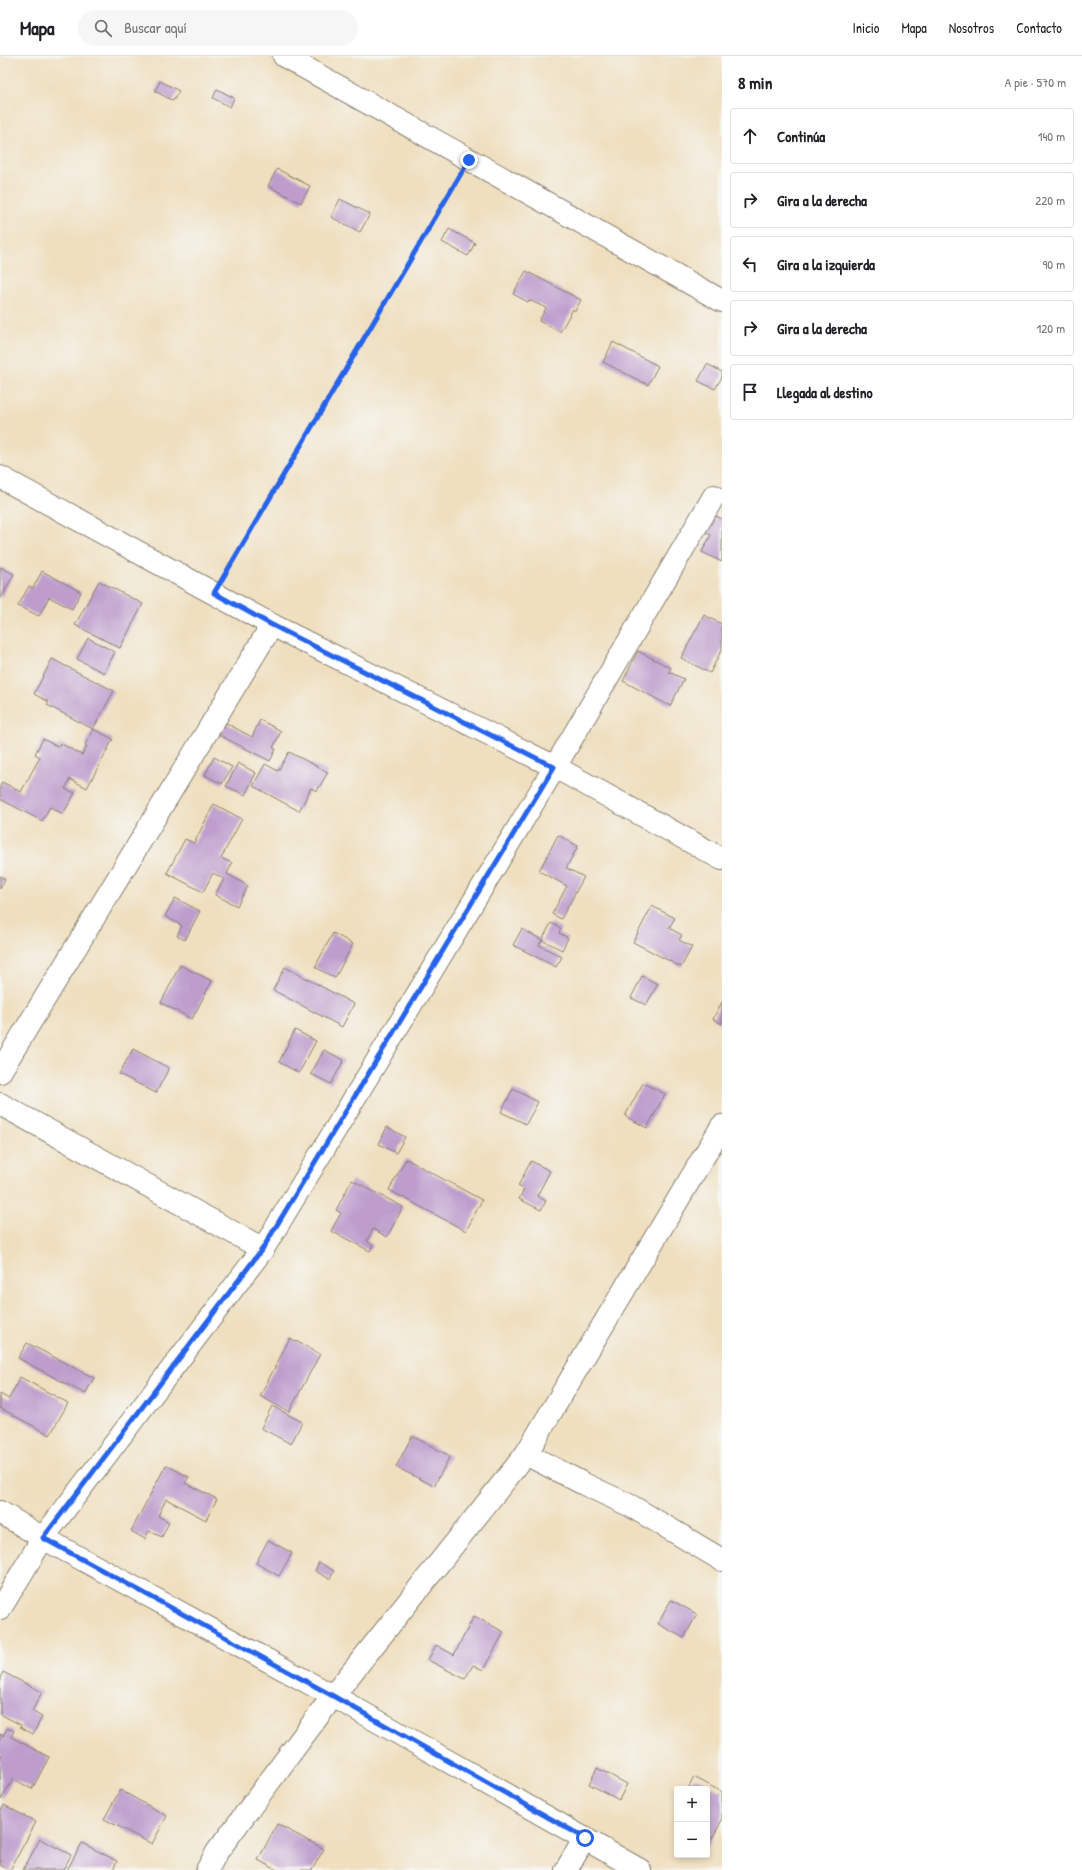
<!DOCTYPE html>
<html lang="es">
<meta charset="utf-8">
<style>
:root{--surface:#fff;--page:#f6f6f6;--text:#202124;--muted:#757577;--line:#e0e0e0}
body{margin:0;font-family:"Patrick Hand",sans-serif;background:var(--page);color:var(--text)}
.controls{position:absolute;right:12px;bottom:12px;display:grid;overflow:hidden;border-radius:4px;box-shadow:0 2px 6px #0003}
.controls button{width:36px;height:36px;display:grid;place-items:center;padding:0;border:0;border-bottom:1px solid var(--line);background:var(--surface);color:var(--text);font:20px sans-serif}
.stop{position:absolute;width:12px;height:12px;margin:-9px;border:3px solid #2563eb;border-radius:50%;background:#fff}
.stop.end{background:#2563eb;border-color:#fff;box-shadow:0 1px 4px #0008}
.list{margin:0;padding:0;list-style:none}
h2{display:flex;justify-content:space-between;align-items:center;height:52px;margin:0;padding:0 16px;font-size:17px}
h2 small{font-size:13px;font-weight:400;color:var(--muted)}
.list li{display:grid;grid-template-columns:26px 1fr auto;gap:12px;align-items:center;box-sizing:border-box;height:56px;margin:0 8px 8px;padding:0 8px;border:1px solid var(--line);border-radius:4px}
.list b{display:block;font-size:15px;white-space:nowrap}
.list em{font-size:13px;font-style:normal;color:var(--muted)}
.icon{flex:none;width:22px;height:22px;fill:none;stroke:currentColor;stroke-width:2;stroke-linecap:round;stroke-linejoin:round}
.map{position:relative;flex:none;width:722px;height:1814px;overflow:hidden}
header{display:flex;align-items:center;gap:24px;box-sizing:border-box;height:56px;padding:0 20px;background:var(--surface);border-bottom:1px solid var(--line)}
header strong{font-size:19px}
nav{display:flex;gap:22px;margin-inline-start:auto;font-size:14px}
.search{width:280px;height:36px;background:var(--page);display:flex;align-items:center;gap:10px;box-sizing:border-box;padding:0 14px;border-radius:22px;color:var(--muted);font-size:15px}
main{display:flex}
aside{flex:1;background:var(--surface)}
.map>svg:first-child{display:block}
.building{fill:#be9dcd}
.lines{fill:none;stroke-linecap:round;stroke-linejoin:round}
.street-casing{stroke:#867e6e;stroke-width:24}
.path{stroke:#867e6e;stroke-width:2.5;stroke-dasharray:3 3;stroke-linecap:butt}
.street{stroke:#fff;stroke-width:22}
.route{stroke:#2563eb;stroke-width:5}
</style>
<header>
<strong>Mapa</strong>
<div class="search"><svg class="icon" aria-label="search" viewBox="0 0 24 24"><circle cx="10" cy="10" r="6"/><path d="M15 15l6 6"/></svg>Buscar aquí</div>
<nav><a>Inicio</a><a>Mapa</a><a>Nosotros</a><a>Contacto</a></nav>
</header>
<main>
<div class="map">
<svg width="722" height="1814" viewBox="0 0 722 1814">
<rect width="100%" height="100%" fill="#f6f6f2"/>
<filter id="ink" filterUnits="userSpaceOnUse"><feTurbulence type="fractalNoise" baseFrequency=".025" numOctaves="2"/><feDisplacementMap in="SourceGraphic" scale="8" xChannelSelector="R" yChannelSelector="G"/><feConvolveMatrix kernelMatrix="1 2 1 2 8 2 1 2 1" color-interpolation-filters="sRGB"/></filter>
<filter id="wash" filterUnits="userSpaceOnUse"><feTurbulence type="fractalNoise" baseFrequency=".012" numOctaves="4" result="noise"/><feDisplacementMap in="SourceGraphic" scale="16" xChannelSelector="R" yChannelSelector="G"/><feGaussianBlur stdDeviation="0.9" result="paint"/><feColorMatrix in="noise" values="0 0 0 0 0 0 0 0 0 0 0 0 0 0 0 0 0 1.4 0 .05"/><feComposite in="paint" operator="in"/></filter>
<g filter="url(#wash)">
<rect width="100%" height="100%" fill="#efdfbf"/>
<g id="blocks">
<!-- building -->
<g class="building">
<path d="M160,25l19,10 -6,10 -18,-10z"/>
<path d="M217,33l17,9 -4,9 -17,-9z"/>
<path d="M277,113l33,17 -9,17 -33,-17z"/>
<path d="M340,143l30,15 -10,18 -29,-15z"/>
<path d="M449,173l26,14 -7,13 -26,-14z"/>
<path d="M526,215l55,29 -6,11 -2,-2 -13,23 -21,-11 7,-13 -17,-8 -1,2 -15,-8z"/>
<path d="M613,286l45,24 -10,19 -45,-23z"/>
<path d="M707,308l15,8v5l-7,12 -17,-8z"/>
<path d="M708,456l14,7v43l-20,-10 9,-17 -12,-6z"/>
<path d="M0,511l14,7 -14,26z"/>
<path d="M42,515l39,21 -9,17 -23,-12 -10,19 -21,-10 11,-20 4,2z"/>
<path d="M99,525l44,23 -23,44 -45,-23z"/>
<path d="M704,559l18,9v25l-12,24 -29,-15z"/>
<path d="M88,582l27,14 -11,21 -27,-14z"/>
<path d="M638,595l33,17 -2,4 15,7 -14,27 -47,-25z"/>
<path d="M52,603l62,32 -21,38 -46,-24 2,-3 -15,-8z"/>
<path d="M260,664l21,11 -8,17 3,1 -6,12 -51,-26 7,-12 26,14z"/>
<path d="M93,673l20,10 -26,49 -17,-9 -5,10 10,4 -12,21 -13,-7 -8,14 -42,-22v-13l2,-4 19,10 19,-35 -5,-3 8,-15 15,8 2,-4 22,12 5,-9 -2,-1z"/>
<path d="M289,696l39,20 -11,19 -6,-3 -12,23 -46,-25 12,-22 13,7z"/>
<path d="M214,701l18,10 -10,17 -17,-9z"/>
<path d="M238,707l18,10 -11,22 -19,-9z"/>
<path d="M214,748l28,15 -21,39 11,5 -5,11 21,12 -11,20 -22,-11 9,-16 -11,-6 -10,19 -36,-19 18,-34 9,4z"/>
<path d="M558,779l20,11 -12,22 18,9 -23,42 -9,-5 15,-28 -28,-15z"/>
<path d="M0,820l5,3 -5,10z"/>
<path d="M175,842l25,13 -15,29 -8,-4 5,-10 -17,-10z"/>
<path d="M652,850l23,12 -6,10 13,7 -3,5 13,7 -11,20 -48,-25z"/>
<path d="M551,867l10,5 -2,5 9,5 -6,12 -20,-10z"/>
<path d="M522,873l20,11 -3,5 23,12 -6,10 -43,-22z"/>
<path d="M333,877l20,11 -18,34 -20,-11z"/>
<path d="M180,909l32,16 -20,38 -31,-16z"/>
<path d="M285,911l69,37 -12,23 -69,-37z"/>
<path d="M642,920l16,8 -12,21 -15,-7z"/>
<path d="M722,946v22l-9,-5z"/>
<path d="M295,974l21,11 -17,32 -20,-11z"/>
<path d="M133,993l36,19 -13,25 -37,-19z"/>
<path d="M324,994l20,10 -13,24 -20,-10z"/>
<path d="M643,1027l22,11 -18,34 -22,-12z"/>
<path d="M513,1033l25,13 -12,22 -25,-12z"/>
<path d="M387,1071l18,10 -9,16 -17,-9z"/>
<path d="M406,1103l76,41 -16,31 -77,-41z"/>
<path d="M531,1105l19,10 -13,25 9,5 -5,9 -22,-11 5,-10 -6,-3z"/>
<path d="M352,1124l51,27 -16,30 -14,-8 -6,12 6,4 -3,6 -39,-20 10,-18 -5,-3z"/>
<path d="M290,1282l30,16 -31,58 -29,-16z"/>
<path d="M27,1287l67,35 -9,16 -67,-36z"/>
<path d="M20,1321l48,26 -18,32 -50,-27v-14l9,5z"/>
<path d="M272,1350l30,16 -11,22 -30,-16z"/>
<path d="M412,1380l38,20 -16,30 -38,-19z"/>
<path d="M166,1409l23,12 -4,6 32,16 -11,21 -40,-21 -8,17 11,6 -7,15 -13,-6 -4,8 -14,-8z"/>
<path d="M268,1484l24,13 -13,23 -23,-13z"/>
<path d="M319,1506l15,9 -4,8 -15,-8z"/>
<path d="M671,1544l26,14 -13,24 -26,-14z"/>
<path d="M474,1560l30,16 -21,38 -10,-5 -8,14 -37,-19 8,-15 18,10z"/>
<path d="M3,1616l39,20 -10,19 10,6 -9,17 -13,-7 1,-2 -21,-11v-36z"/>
<path d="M7,1672l7,3 -3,6 38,20 -17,32 -19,-10 -12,21 -1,-42 2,-3 -2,-1v-20l3,2z"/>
<path d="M597,1712l30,16 -8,16 -30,-16z"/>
<path d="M694,1721l28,15v28l-15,28v-59h-19z"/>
<path d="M120,1734l47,26 -15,28 -48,-25z"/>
<path d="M4,1749l32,17 -26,48 -10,-5v-52z"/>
<path d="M277,1768l47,25 -12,21h-35l-19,-10z"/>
<path d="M40,1783l31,16 -8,15h-40z"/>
<path d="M82,1787l35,18 -4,9h-46z"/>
</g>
</g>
</g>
<g filter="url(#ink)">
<use href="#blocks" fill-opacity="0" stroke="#867e6e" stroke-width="1"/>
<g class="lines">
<defs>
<g id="street">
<path d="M284,0l438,245"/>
<path d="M0,421l272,148 283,142 167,92"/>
<path d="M0,1016l272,-447"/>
<path d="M0,1048l263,145"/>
<path d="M526,1398l58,30 47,22 91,54"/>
<path d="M0,1456l43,26 290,158 307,174"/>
<path d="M0,1553l43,-71 220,-289 292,-482 159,-271"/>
<path d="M207,1814l10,-18 116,-156 193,-242 196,-328"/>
<path d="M566,1814l19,-32"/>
</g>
</defs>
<!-- street casing -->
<use href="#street" class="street-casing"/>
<!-- path -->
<path class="path" d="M227,515l229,-389"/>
<!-- street -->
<use href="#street" class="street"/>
</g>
</g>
<g class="lines" filter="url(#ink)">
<!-- route -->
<path class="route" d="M469,104l-255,433 58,32 282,142 -291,481 -220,290 290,158 252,142"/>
</g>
</svg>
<div class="controls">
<button>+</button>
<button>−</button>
</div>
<div class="stop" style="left:585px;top:1782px"></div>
<div class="stop end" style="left:469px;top:104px"></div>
</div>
<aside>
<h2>8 min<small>A pie · 570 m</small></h2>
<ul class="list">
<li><svg class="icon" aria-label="ahead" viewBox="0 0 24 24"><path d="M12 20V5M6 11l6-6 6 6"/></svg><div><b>Continúa</b></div><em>140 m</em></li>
<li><svg class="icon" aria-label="right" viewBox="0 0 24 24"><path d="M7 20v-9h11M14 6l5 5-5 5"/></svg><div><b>Gira a la derecha</b></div><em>220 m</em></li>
<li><svg class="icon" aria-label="left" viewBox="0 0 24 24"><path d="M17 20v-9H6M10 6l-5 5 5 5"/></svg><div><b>Gira a la izquierda</b></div><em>90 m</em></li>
<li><svg class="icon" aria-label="right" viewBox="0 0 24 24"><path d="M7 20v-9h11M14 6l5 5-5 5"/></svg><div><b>Gira a la derecha</b></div><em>120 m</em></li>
<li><svg class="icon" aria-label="arrive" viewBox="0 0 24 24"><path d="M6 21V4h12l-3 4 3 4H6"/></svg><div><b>Llegada al destino</b></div></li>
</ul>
</aside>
</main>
